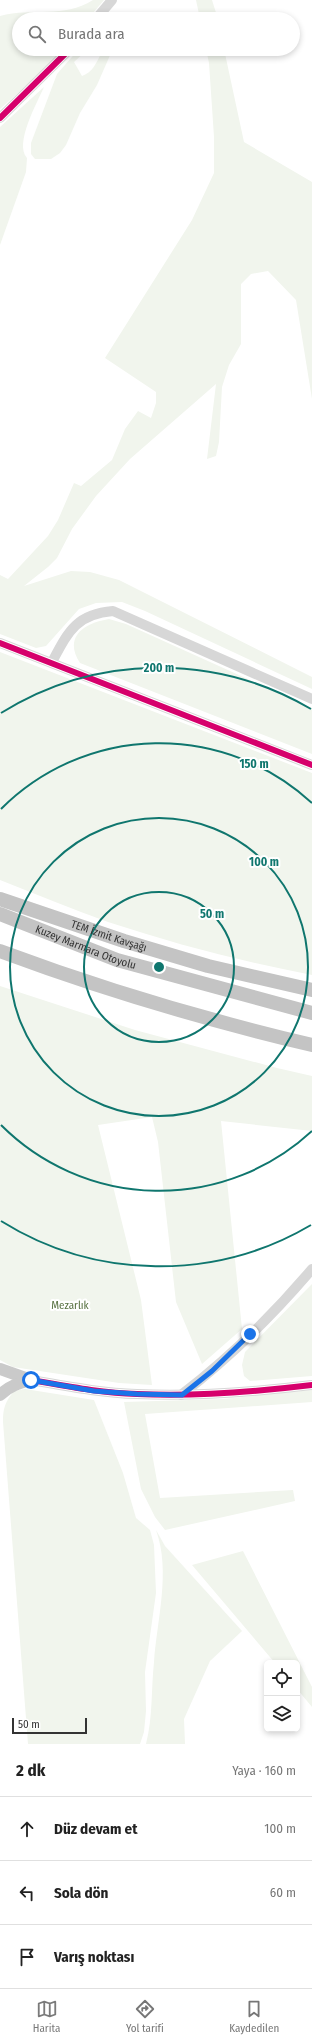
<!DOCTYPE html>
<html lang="tr">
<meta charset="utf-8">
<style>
:root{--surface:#fff;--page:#f2f2f2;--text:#222;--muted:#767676;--line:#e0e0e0;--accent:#7a7a7a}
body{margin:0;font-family:"Fira Sans Condensed",sans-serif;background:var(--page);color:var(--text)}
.controls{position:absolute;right:12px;bottom:12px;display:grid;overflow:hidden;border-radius:6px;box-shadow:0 2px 6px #0003}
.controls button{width:36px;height:36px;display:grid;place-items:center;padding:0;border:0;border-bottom:1px solid var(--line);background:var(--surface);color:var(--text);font:20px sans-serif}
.scale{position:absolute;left:12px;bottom:10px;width:75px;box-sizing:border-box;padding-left:4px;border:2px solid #333;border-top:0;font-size:11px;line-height:14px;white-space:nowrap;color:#333;-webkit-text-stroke:3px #fff;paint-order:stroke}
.stop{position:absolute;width:12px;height:12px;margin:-9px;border:3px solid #1a73e8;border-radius:50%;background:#fff}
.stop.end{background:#1a73e8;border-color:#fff;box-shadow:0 1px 4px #0008}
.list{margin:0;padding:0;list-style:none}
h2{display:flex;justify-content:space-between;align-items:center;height:52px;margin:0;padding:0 16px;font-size:17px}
h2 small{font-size:13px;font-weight:400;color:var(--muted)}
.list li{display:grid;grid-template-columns:26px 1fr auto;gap:12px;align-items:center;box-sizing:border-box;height:64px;padding:0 16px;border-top:1px solid var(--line)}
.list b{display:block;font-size:15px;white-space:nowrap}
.list em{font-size:13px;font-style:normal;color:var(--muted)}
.icon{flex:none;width:22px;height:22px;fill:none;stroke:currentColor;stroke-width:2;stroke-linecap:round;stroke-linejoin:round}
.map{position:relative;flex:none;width:312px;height:1744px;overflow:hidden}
.search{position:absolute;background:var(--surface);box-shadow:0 2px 6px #0003;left:12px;right:12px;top:12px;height:44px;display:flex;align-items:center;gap:10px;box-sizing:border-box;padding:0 14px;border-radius:22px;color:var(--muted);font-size:15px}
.sheet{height:244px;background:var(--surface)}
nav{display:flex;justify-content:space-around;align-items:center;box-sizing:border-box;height:56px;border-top:1px solid var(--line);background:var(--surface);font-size:11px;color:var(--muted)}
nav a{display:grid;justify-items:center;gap:2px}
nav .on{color:var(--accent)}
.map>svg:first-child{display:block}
.green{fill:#f1f5ed}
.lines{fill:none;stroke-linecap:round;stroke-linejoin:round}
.minor{stroke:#d7d7d7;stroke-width:10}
.major{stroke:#cacaca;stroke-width:12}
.highway{stroke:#c4c4c4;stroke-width:14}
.cycleway-casing{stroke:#fff;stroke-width:8}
.cycleway{stroke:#d6006c;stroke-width:6}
.route{stroke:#1a73e8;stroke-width:5}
.ring{fill:none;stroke:#0f766e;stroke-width:2}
.labels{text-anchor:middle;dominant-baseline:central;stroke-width:4;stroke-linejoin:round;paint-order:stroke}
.street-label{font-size:11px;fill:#333;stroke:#fff}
.park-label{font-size:11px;fill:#56703f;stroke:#fff}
.centre{fill:#0f766e;stroke:#fff;stroke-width:2}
.ring-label{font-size:12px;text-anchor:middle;font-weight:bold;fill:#0f766e;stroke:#fff;stroke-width:4;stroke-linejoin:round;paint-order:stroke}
</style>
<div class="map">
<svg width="312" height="1744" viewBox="0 0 312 1744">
<rect width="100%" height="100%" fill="#fff"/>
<!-- green -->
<g class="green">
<path d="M93,0h11l-16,19h-69v30h43l-14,17 -48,43v-93c33,-9 63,3 93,-16z"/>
<path d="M196,0h16l6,19h-18z"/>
<path d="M79,49h9l-14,13 8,14c11,-4 14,-13 19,-22l10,-4v3l-14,32 -17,28 -14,32 -6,8 -9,6h-16l-4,-5v-11l26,-69z"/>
<path d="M206,49h18l20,93 68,40v217l-16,-99 -28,-29 -17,3 -10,10v60l-12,21 -7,22 -3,55 -3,14 -9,3 9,-75 -86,75 -34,37 -24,33 -15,29 -9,9 -24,19 47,-15 19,1 29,8 193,97v12l-167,-78 -23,-9 -26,1 -17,6 -33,37 -10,2 -36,-14v-59l8,4 40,-43 10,-16 16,-37 7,3 31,-26 13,-31 13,-18 13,7 5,-15v-11l-51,-34 87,-138 22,-47v-36l-5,-74z"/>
<path d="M44,87c-7,16 -30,57 -17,71l-1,14 -26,73v-118z"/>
<path d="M109,619l17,5 186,84v46l-232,-91c-17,-26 4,-40 29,-44z"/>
<path d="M0,652l312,121v202c-69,-13 -137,-31 -204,-53 -36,-13 -72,-28 -108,-42z"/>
<path d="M0,986l135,44 142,38 35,8v55l-91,-10 21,208 -40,35 -26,-62 -18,-160 -6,-25 -54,8 43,175 11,85 -33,-2 -106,-16 -13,-7z"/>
<path d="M312,1284v92l-62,5 -6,-5 -2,-11 3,-13z"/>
<path d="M25,1389l69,11 29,73 13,45 14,12 4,15 2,48 -11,79 1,39 -2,21 -4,12h-112l-25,-322c0,-14 2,-20 11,-31z"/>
<path d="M312,1390v12l-167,12 15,84 133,-8 2,11 -130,29 -10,-13 -14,-28 -17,-87 99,-3z"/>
<path d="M156,1530l9,16 77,85 -32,30 -26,58 1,25h-39c7,-27 5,-54 8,-82 3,-43 17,-90 2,-132z"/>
<path d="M243,1551l69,136v20l-15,-18v-26h-22l-83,-98z"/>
</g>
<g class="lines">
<!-- minor -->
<g class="minor">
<path d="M96,19l16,-19"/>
<path d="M0,118l70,-69"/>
<path d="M0,643l312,122"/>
<path d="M52,662c16,-30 24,-48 61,-51l199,88"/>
<path d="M31,1380c35,6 70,13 106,14 58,3 117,-2 175,-9"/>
<path d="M181,1395c48,-37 92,-80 131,-126"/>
</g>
<!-- major -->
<g class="major">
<path d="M0,1369l31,11"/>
<path d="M0,1395c9,-9 19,-12 31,-15"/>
</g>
<!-- highway -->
<g class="highway">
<path id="s1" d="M0,899l124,42 84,25 104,24"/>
<path id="s2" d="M0,914l117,46 195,53"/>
<path d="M0,951c102,38 206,69 312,94"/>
</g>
<defs>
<g id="cycleway">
<path d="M0,118l70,-69"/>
<path d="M0,643l312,122"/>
<path d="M31,1380c35,6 70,13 106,14 58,3 117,-2 175,-9"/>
</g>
</defs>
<!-- cycleway casing -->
<use href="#cycleway" class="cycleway-casing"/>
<!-- cycleway -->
<use href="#cycleway" class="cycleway"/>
</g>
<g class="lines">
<!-- route -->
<path class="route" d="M31,1380l63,11 43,3 45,1 30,-24 38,-37"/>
</g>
<!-- distance rings -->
<g class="ring">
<circle cx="159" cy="967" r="75"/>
<circle cx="159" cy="967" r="149"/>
<path d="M312 1131A224 224 0 0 1 1 1125M1 809A224 224 0 0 1 312 803"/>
<path d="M311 1225A299 299 0 0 1 1 1221M1 713A299 299 0 0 1 311 709"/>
</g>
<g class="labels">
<!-- street labels -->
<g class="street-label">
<text stroke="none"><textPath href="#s1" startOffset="115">TEM İzmit Kavşağı</textPath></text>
<text stroke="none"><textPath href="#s2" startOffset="92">Kuzey Marmara Otoyolu</textPath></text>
</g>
<!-- park labels -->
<g class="park-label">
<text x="70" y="1305">Mezarlık</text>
</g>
</g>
<circle cx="159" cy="967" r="6" class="centre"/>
<g class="ring-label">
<text x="159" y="672">200 m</text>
<text x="254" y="768">150 m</text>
<text x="264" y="866">100 m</text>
<text x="212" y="918">50 m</text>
</g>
</svg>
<div class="controls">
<button><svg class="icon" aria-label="locate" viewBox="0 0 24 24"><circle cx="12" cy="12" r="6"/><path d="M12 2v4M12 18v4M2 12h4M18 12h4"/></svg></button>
<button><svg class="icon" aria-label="layers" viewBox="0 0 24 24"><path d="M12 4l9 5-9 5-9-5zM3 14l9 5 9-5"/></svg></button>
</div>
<div class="scale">50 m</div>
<div class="stop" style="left:31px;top:1380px"></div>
<div class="stop end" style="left:250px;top:1334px"></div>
<div class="search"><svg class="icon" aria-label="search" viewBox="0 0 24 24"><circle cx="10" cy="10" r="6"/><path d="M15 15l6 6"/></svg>Burada ara</div>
</div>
<section class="sheet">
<h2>2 dk<small>Yaya · 160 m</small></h2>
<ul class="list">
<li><svg class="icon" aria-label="ahead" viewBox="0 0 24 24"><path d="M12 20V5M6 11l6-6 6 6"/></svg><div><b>Düz devam et</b></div><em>100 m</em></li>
<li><svg class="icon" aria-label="left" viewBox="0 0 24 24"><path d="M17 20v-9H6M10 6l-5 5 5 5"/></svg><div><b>Sola dön</b></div><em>60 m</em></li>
<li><svg class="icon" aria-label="arrive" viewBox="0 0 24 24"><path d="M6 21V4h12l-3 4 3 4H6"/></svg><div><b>Varış noktası</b></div></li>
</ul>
</section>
<nav>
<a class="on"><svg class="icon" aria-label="map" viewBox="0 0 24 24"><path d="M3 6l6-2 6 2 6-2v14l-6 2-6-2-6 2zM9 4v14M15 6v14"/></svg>Harita</a>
<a><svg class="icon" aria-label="directions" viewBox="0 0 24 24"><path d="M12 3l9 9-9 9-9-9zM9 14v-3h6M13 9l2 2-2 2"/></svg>Yol tarifi</a>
<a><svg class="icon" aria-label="saved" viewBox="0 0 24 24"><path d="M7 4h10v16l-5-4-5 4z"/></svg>Kaydedilen</a>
</nav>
